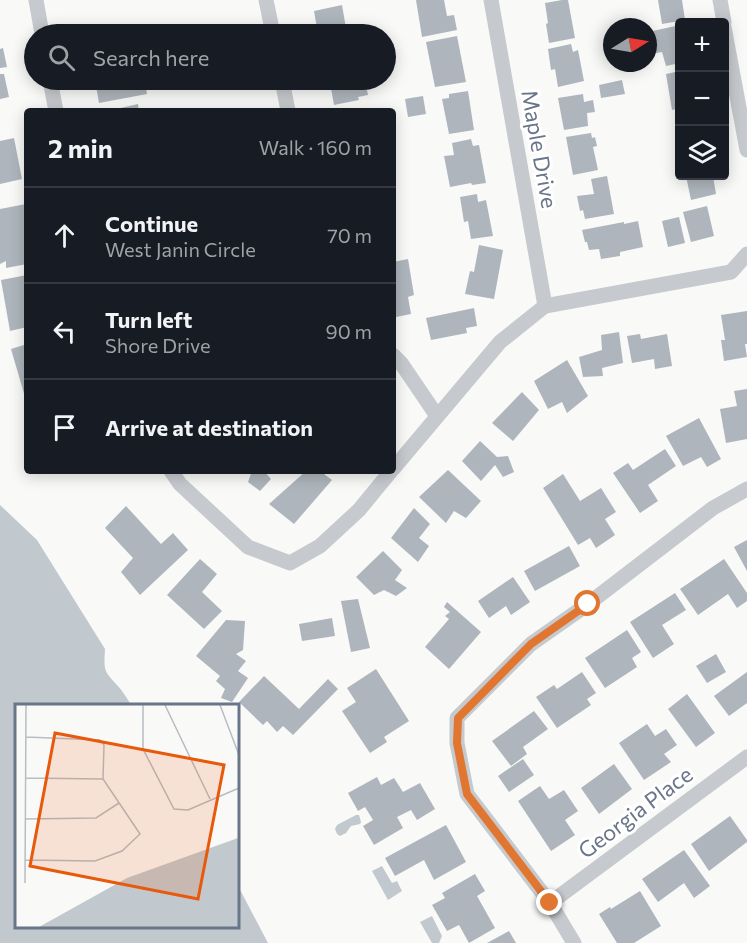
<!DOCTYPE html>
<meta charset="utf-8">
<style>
:root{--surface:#171b24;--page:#20242c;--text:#f1f3f6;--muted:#9ea1a6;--line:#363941}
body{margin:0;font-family:Commissioner,sans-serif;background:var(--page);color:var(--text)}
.controls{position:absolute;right:18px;top:18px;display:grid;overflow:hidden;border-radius:6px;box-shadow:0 3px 15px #0003}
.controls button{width:54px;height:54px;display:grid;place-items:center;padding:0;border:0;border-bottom:2px solid var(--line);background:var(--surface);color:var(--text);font:30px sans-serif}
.compass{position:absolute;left:603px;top:18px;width:54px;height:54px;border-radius:50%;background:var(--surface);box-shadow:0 3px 15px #0003;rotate:79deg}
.stop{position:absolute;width:18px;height:18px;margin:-14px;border:4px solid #e17630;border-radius:50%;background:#fff}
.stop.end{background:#e17630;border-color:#fff;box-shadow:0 2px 6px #0008}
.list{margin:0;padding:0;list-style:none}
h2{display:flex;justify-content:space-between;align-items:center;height:78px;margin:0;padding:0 24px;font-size:26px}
h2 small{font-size:20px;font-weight:400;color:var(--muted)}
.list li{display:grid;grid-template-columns:39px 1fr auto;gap:18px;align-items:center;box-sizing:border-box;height:96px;padding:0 24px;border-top:2px solid var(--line)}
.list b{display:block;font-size:22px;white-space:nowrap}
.list p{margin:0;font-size:20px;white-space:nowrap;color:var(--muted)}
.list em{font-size:20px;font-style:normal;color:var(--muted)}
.icon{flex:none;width:33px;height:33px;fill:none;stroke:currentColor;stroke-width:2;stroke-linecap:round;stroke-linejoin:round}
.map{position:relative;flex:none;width:747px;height:943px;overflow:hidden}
.search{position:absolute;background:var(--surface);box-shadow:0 3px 15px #0003;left:24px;top:24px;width:372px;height:66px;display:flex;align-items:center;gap:15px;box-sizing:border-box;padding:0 21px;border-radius:33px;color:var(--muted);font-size:22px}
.panel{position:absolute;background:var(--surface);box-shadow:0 3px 15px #0003;left:24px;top:108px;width:372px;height:366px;border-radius:6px}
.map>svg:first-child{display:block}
.water{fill:#c1c9cf}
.building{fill:#aeb5bc}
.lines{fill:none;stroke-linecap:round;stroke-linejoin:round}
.minor{stroke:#c6c9cd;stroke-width:15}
.route{stroke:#e17630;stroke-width:8}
.labels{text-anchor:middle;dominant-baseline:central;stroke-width:6;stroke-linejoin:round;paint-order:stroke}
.street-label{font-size:22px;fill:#697588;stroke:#fff}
.inset-road{fill:none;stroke:#b6bdc4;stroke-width:1.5}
.view{fill:#e8590c;fill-opacity:0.15;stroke:#e8590c;stroke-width:3}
.inset-edge{fill:none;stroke:#697588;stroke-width:3}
</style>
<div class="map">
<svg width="747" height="943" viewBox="0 0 747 943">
<rect width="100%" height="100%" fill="#f9faf8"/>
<!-- water -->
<g class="water">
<path d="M0,505l37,35 68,109c-1,21 -2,21 12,36 6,6 10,14 15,21h-116v220h221v-42l31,59h-268z"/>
<path d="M356,815h3l2,7 -1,2 -9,2 -5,7 -6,3 -3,-2 -2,-5 2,-4z"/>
<path d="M382,866l10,17 5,-2 5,10 -14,9 -16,-29z"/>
<path d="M432,916l10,20 -3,7h-7l-12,-21z"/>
</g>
<!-- building -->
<g class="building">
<path d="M416,0h28l3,16 7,-1 3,15 -35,7z"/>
<path d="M562,0h6l7,38 -26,5 -3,-19 2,-1 -3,-20z"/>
<path d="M658,0h24l3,20 -23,4z"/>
<path d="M342,5l5,29h-29l-4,-23z"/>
<path d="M680,25v38l-14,3 -4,-14 -10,2 -4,-22z"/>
<path d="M457,36l9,46 -31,5 -9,-45z"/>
<path d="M571,44l2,8 5,-2 6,31 -26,6 -3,-18 -4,1 -3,-21z"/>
<path d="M3,48l4,19 -7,1v-19z"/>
<path d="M386,50h3l3,17 -6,1z"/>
<path d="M680,71v37l-8,2 -6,-36z"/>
<path d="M0,74h4l5,23 -9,2z"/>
<path d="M95,80h50l2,14 -48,9z"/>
<path d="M327,80h28l1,6 10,-1 2,10 -10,2 1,3 -25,5 -3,-17 -2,1z"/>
<path d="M622,80l3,14 -24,4 -2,-13z"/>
<path d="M468,91l6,39 -25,4 -7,-35 7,-1v-4z"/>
<path d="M583,94l1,8 9,-2 2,12 -8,1 1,13 -24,4 -6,-32z"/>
<path d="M423,96l3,18 -18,3 -3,-18z"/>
<path d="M138,104l1,7h-27v-1z"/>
<path d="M591,133l1,5 3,-1 2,9 -4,1 5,23 -25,5 -7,-38z"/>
<path d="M14,138l8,41 -22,5v-43z"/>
<path d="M471,139l2,7 6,-1 7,38 -14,2 -1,-2 -21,4 -6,-31 10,-1 -2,-12z"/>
<path d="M607,176l7,38 -29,5 -2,-9 -3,1 -3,-15 17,-2 -3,-15z"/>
<path d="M686,176h27l3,18 -25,6z"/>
<path d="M477,194l1,8 8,-2 7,36 -22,3 -3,-18 -4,1 -4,-25z"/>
<path d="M26,204l1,60 -21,4v-7l-6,3v-55z"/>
<path d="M707,206l7,30 -23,6 -8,-30z"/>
<path d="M679,217l6,26 -17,4 -6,-26z"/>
<path d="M638,221l5,26 -23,5v4l-19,3 -2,-10 -10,1 -2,-8h-2l-3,-12 42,-8v2z"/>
<path d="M479,245l24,5 -9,49 -29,-5 5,-23 4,1z"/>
<path d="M408,259l6,36 -6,2 3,17 -15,3 -3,-16v-39z"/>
<path d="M27,275v52l-17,4 -9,-51z"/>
<path d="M474,308l3,18 -11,2 1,5 -36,7 -5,-22z"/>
<path d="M747,311v33h-2l2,13 -23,4 -3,-21h4l-4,-25z"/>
<path d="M619,332l4,31 -21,5 1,8 -20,1 -4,-20 23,-7 -1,-15z"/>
<path d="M640,334l1,5 26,-5 5,32 -17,3 -1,-10 -22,4 -5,-27z"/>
<path d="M27,344v52l-2,1 -14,-48z"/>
<path d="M567,360l21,36 -21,17 -5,-11 -14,7 -14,-28z"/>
<path d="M747,389v50l-21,4 -6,-34 17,-3 -3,-15z"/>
<path d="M522,392l17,18 -26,31 -21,-18z"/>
<path d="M699,418l22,41 -14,8 -6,-10 -18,9 -17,-30z"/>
<path d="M480,441l17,16 11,-1 6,16 -11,5 -8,-12 -14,16 -19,-20z"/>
<path d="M665,449l11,17 -28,19 10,16 -18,12 -27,-40 15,-10 5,7z"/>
<path d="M448,470l33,31 -15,17 -12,-7 -8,12 -27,-26z"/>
<path d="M252,471h12l7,8 -11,12 -12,-9z"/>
<path d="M306,471h14l12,9 -38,44 -25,-20z"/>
<path d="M563,474l17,27 21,-13 15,24 -11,7 10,16 -19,13 -6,-10 -12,7 -35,-57z"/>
<path d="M126,506l35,38 12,-11 15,17 -48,45 -19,-23 12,-14 -28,-30z"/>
<path d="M414,508l16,16 -11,14 10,8 -11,16 -27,-24z"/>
<path d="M747,540v31l-13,-24z"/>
<path d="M569,546l11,20 -45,25 -11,-20z"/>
<path d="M383,551l19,19 -7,10 12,8 -11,8 -12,-6 -10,5 -18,-18z"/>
<path d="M200,559l17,15 -15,18 20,19 -18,18 -37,-34z"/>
<path d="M724,559l23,34v8l-10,7 -9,-14 -30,21 -18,-26z"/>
<path d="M513,577l17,25 -19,13 -5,-9 -17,12 -11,-17z"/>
<path d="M675,593l11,17 -24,15 12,19 -21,14 -23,-36z"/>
<path d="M358,599l12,49 -19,4 -10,-51z"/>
<path d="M447,602l34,30 -32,37 -24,-22 24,-28 -4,-3 5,-4 -6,-5z"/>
<path d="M332,618l3,18 -33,5 -3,-17z"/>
<path d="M226,620l19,1 -2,29 -7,4 10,7 -8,10 10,7 -16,24 -11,-4 4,-9 -9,-8 4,-5 -24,-20z"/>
<path d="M627,630l14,22 -9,6 5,9 -32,21 -20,-30z"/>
<path d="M716,654l10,18 -19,11 -11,-17z"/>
<path d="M376,669l33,52 -25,16 3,5 -17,11 -28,-42 14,-9 -9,-14z"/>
<path d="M582,672l14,21 -9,6 4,6 -34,23 -21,-31 18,-12 3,4z"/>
<path d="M747,672v31l-18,13 -15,-20z"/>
<path d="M264,676l35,33 29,-30 10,10 -45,46 -10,-9 -6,6 -10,-11 -4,4 -24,-23z"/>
<path d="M687,694l28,39 -19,14 -28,-38z"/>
<path d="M534,711l14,18 -25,18 4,7 -16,12 -19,-25z"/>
<path d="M647,724l8,12 11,-7 11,16 -13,9 7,8 -27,18 -25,-37z"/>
<path d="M523,759l11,16 -25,17 -11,-16z"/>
<path d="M614,764l18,25 -33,25 -18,-26z"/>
<path d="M377,777l4,8 13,-7 9,14 17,-9 15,26 -18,11 -6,-10 -14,7 6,11 -29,17 -11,-19 10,-6 -8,-13 -7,4 -10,-18z"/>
<path d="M540,786l9,13 15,-9 14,21 -13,9 10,15 -24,16 -33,-50z"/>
<path d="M730,816l17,24v2l-38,29 -18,-27z"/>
<path d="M446,825l20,37 -32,18 -10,-20 -29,16 -10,-18z"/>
<path d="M684,850l26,36 -16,12 -10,-15 -26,19 -16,-23z"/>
<path d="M475,874l10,17 -8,5 18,32 -26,15 -10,-18 -12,6 -15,-26 13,-7 -3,-5z"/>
<path d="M640,891l21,35 -27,17h-17l-18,-29 11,-7 1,2z"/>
<path d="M509,931l7,12h-29z"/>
</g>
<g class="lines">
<!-- minor -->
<g class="minor">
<path d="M36,0l6,34"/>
<path d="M266,0l7,34"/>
<path d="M491,0l54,306"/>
<path d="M720,0l4,22"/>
<path d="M724,27l23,123"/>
<path d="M50,80l6,31"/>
<path d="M282,80l6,31"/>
<path d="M393,355l8,8 36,53"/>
<path d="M393,469l107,-127 45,-36 186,-34 16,-18"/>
<path d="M171,471l9,13 68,63 42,16 30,-17 39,-36 32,-39"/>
<path d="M550,903l197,-146"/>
<path d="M574,943l-24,-40 -83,-109 -10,-51v-25l74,-74 57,-40 125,-96 34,-19"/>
</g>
</g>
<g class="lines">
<!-- route -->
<path class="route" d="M550,903l-83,-109 -10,-51 1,-25 73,-74 57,-40"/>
</g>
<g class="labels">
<!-- street labels -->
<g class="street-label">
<text transform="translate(540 149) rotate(80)">Maple Drive</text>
<text transform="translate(635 812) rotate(-37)">Georgia Place</text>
</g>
</g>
<!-- overview -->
<g transform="translate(15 704)">
<rect width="224" height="224" fill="#f9faf8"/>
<path d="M223,134v89h-199l88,-49z" fill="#c1c9cf"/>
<path class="inset-road" d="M128,1v44l31,60 14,1 51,-22M150,1l45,94M205,1l19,50M11,74l77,1M10,115l71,-1 23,-15M10,156l70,1 27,-10 18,-17 -37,-55 1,-34 -4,-5 -74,-3M10,179l1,-178"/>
<path class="view" d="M40,29l169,32 -26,134 -168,-33z"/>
<rect width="224" height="224" class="inset-edge"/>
</g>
</svg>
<div class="controls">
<button>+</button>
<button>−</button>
<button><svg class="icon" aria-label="layers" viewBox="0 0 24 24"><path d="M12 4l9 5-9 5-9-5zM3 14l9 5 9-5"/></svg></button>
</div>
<svg class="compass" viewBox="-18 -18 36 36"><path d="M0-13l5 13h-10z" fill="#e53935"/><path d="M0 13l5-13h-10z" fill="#9ea1a6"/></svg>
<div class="stop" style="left:588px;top:604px"></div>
<div class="stop end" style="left:550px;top:903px"></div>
<div class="search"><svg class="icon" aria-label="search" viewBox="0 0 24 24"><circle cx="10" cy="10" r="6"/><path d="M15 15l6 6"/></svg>Search here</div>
<section class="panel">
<h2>2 min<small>Walk · 160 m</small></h2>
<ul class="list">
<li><svg class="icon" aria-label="ahead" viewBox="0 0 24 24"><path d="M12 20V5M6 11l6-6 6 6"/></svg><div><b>Continue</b><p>West Janin Circle</p></div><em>70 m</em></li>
<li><svg class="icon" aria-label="left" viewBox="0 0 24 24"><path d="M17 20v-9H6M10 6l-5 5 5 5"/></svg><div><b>Turn left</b><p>Shore Drive</p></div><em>90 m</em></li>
<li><svg class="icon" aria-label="arrive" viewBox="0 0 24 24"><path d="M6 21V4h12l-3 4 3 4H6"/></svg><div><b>Arrive at destination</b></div></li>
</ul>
</section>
</div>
